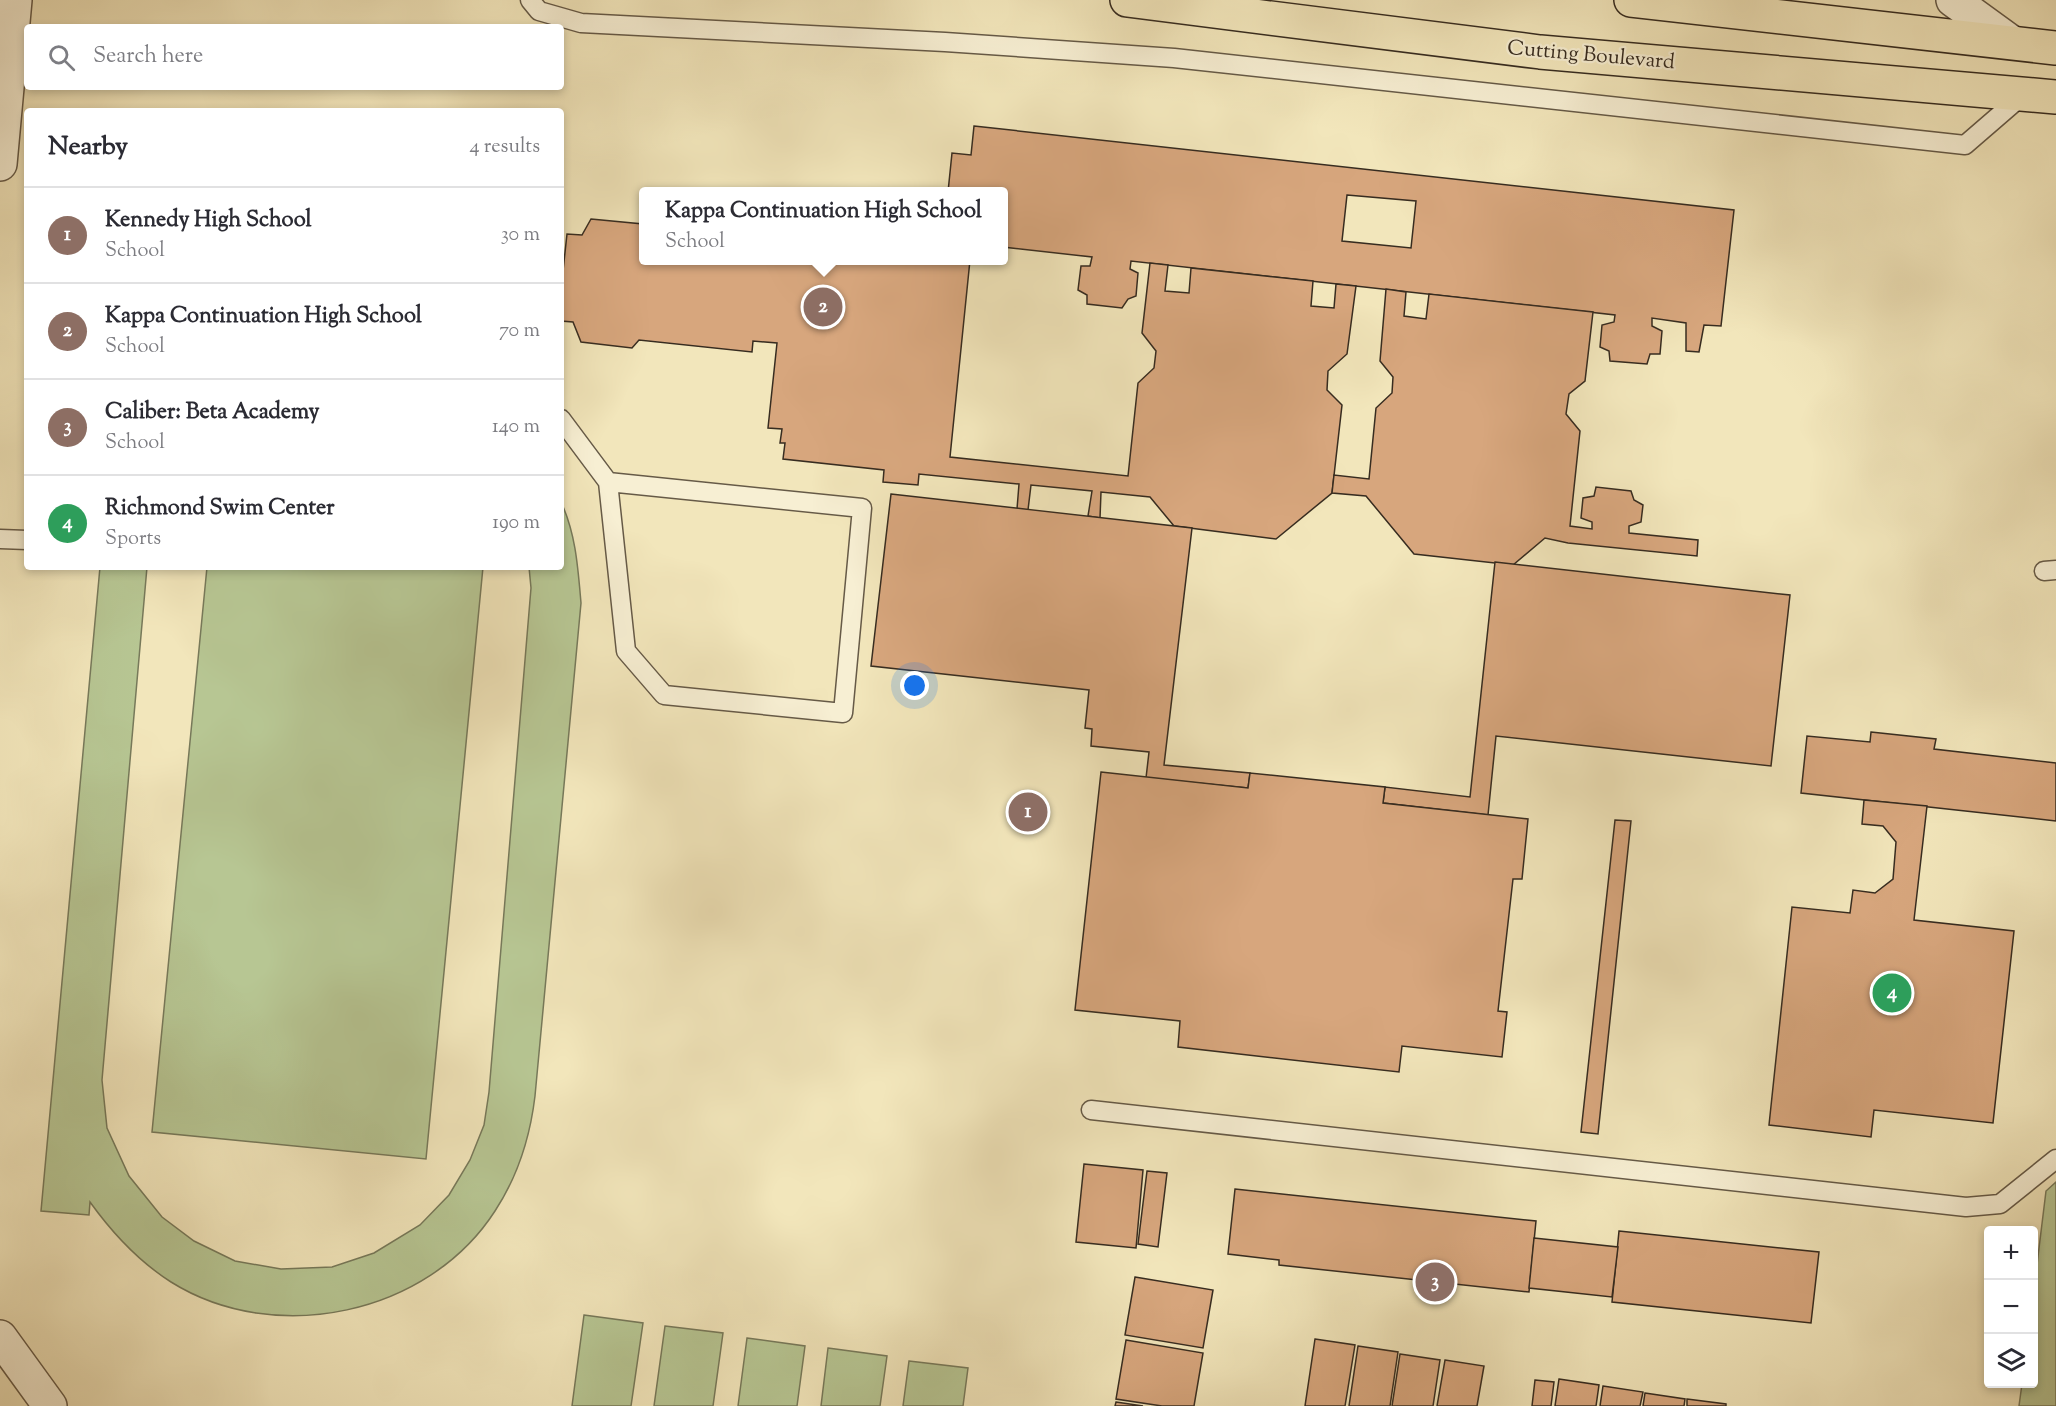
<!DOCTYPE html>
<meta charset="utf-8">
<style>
:root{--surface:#fff;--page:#f2f2f3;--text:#2b2b33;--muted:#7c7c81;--line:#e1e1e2;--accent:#ea580c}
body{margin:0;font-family:"Sorts Mill Goudy",serif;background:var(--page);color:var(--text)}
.controls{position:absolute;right:18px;bottom:18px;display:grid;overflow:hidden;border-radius:6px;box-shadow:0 3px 9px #0003}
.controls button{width:54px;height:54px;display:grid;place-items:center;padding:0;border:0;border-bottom:2px solid var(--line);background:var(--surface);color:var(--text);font:30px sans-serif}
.you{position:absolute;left:915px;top:686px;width:21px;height:21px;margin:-15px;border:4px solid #fff;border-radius:50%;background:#1a73e8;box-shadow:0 0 0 9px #1a73e833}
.badge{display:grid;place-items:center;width:39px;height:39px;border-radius:50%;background:var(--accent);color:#fff;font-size:20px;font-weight:700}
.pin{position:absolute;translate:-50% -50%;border:3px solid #fff;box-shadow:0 2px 6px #0006}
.popup{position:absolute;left:639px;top:187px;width:369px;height:78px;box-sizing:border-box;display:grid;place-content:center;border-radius:6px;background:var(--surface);filter:drop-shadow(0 2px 4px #0005);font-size:20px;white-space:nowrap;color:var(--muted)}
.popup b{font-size:22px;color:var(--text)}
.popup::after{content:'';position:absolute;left:50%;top:100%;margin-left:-12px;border:12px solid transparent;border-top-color:var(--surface)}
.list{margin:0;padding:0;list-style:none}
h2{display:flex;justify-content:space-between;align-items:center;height:78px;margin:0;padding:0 24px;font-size:26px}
h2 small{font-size:20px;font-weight:400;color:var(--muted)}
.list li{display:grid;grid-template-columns:39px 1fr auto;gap:18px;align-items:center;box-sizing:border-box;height:96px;padding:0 24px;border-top:2px solid var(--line)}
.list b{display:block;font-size:22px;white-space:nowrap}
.list p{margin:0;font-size:20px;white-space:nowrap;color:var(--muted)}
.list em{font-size:20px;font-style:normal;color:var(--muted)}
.icon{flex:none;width:33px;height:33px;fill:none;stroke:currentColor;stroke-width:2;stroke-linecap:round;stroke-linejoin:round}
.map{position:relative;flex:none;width:2056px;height:1406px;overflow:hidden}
.search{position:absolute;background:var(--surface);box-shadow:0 3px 9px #0003;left:24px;top:24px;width:540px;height:66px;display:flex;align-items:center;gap:15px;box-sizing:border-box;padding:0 21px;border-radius:6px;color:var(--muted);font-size:22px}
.panel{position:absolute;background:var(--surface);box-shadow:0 3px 9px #0003;left:24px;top:108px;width:540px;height:462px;border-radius:6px}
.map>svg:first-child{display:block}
.green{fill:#b7c693;stroke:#77795a;stroke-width:1.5}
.building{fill:#d7a67d;stroke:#372c20;stroke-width:1.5;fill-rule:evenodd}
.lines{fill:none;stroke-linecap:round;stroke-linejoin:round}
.service-casing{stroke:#665a47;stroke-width:21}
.minor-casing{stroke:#665a47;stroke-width:36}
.primary-casing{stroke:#372c20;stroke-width:36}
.service{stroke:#f7efd3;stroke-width:18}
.minor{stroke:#f7efd3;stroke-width:33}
.primary{stroke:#f2e6bb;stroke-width:33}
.labels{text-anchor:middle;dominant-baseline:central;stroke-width:4.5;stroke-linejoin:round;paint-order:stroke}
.street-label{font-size:21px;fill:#372c20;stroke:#f7efd3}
</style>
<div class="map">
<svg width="2056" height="1406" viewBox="0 0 2056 1406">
<rect width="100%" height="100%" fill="#f2e6bb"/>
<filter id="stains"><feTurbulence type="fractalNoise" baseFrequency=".00333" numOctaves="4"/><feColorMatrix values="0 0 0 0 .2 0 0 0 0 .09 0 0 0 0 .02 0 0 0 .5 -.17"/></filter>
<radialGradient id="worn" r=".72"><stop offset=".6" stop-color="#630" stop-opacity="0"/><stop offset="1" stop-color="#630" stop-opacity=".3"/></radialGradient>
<!-- green -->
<g class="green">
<path d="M561,502c15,32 17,67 20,101l-46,493c-5,42 -17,80 -40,115 -67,104 -220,136 -324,71 -33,-21 -58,-48 -81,-80l-1,13 -48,-4 59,-644h47l-45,513 5,48 22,48 33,41 32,24 41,20 46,8 51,-2 42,-14 46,-28 29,-30 21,-35 14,-35 5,-33 42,-504 -2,-21h32z"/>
<path d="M207,567h276l-57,592 -274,-27z"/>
<path d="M2056,1182v224h-37l3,-22h12v-95l12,-98z"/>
<path d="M584,1315l59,8 -12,83h-59z"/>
<path d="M665,1326l58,7 -10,73h-59z"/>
<path d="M747,1338l58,8 -8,60h-59z"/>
<path d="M828,1348l59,8 -7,50h-59z"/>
<path d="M909,1361l59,7 -5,38h-60z"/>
</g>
<!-- building -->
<g class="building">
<path d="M974,126l760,84 -13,116 -17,-1 -5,27 -13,-1v-28l-34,-5v8l10,5 -2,23h-10l-3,10 -37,-3 -1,-10 -9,-4 2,-22 12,-3 1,-7 -484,-54 -1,8 8,4 -2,23 -8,3 -6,9 -35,-4v-9l-9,-5 3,-24h9l2,-9 -89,-10v-55h-55l4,-39 19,2zM1347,195l69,6 -5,47 -69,-7z"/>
<path d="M591,219l52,5v36h327l-20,197 178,19 10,-93 16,-15 2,-17 -14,-18 8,-70 18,2 -3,26 24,2 2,-25 122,13 -2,25 23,2 2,-24 20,2 -9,68 -19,17 -1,19 15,15 -10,88 -56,46 -102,-13 -24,-29 -49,-5 -1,26 -12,-2 4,-25 -61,-6 -3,25 -11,-1 2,-25 -100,-10 -1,11 -35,-3 1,-12 -101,-11 2,-16h-5l2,-14 -14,-1 9,-85 -24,-2 -1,11 -113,-12 -7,8 -51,-6 -8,-20 -12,-1v-32l6,-55 15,1z"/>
<path d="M1386,289l20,3 -2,24 22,3 3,-25 164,18 -8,69 -16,13 -3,20 14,17 -10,95 22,3v-7l-11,-4 2,-20 11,-2 2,-9 35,4 3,9 9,5 -2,17 -12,4v7l69,7 -1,16 -129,-13 -23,-5 -32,27 -99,-11 -48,-58 -34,-3 2,-18 35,4 7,-71 16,-15 1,-16 -13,-16z"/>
<path d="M891,494l301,34 -28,237 86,8 -2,15 -102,-10 3,-26 -58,-6 1,-17 -7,-1 4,-38 -218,-24z"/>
<path d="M1495,562l295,33 -19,171 -275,-30 -8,79 -105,-12 2,-16 85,10z"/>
<path d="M1871,732l65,7 -2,10 122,14v58l-255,-28 6,-57 63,6z"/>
<path d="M1101,772l147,16 2,-15 135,14 -2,16 145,16 -6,60h-9l-15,132 9,1 -5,45 -100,-11 -3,26 -221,-25 2,-26 -105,-11z"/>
<path d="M1864,800l63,6 -13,114 100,11 -21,192 -119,-13 -3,27 -102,-12 23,-218 58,6 3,-23 22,3 18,-14 3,-37 -13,-16 -21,-2z"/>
<path d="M1615,820l16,1 -33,313 -17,-2z"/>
<path d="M1084,1164l59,6 -7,78 -60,-6z"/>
<path d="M1147,1171l20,2 -9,74 -20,-3z"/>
<path d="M1235,1189l301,32 -7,71 -250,-27v-5l-51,-6z"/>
<path d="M1619,1231l200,21 -8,71 -199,-21z"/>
<path d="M1534,1238l84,9 -6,50 -83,-9z"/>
<path d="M1135,1277l78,13 -10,58 -78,-13z"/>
<path d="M1315,1339l40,6 -10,61h-40z"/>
<path d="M1126,1340l77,13 -9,53h-32l-46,-7z"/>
<path d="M1358,1346l40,6 -8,54h-41z"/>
<path d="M1400,1354l40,6 -7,46h-41z"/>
<path d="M1445,1360l39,6 -7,40h-40z"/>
<path d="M1559,1379l40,6 -3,21h-41z"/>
<path d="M1535,1380l19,2 -3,24h-19z"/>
<path d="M1603,1386l40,6 -3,14h-40z"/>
<path d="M1645,1393l40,6 -1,7h-41z"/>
<path d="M1687,1399l39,5v2h-39z"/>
<path d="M1116,1402l27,4h-28z"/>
</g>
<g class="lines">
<defs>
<g id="service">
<path d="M530,0l9,11 42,12 364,19 229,16 791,87 59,-51"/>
<path d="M561,419l47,63 254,26 -19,205 -179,-18 -38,-44 -18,-169"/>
<path d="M0,539l27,1"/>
<path d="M2044,571l12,-1"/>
<path d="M1091,1110l875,97 34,-3 56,-45"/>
</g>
<g id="minor">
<path d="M1953,0l58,42"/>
<path d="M0,164l15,-164"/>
<path d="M0,1337l50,69"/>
</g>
<g id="primary">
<path d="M1127,0l413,52 516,45"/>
<path d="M1631,0l425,48"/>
</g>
</defs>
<!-- service casing -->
<use href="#service" class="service-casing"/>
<!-- minor casing -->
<use href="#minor" class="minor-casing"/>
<!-- primary casing -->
<use href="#primary" class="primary-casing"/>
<!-- service -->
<use href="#service" class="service"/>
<!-- minor -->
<use href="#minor" class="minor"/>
<!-- primary -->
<use href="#primary" class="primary"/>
</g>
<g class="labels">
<!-- street labels -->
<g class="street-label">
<text transform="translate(1591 56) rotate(5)">Cutting Boulevard</text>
</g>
</g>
<rect width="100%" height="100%" filter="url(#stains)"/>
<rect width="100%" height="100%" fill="url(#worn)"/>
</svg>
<div class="controls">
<button>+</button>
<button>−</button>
<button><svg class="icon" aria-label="layers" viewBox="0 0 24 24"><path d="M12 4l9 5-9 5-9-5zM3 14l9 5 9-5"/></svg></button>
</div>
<div class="you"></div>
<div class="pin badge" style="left:1028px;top:812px;background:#8d6e63">1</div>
<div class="pin badge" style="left:823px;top:307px;background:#8d6e63">2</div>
<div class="popup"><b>Kappa Continuation High School</b>School</div>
<div class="pin badge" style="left:1435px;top:1282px;background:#8d6e63">3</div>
<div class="pin badge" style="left:1892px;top:993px;background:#2e9e5b">4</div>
<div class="search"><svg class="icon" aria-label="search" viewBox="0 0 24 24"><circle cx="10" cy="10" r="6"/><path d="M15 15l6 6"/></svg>Search here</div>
<section class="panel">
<h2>Nearby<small>4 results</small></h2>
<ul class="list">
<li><span class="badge" style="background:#8d6e63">1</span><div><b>Kennedy High School</b><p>School</p></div><em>30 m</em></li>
<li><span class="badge" style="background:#8d6e63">2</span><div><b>Kappa Continuation High School</b><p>School</p></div><em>70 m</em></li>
<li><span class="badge" style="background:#8d6e63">3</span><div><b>Caliber: Beta Academy</b><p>School</p></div><em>140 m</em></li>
<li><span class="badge" style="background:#2e9e5b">4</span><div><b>Richmond Swim Center</b><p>Sports</p></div><em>190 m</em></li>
</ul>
</section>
</div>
